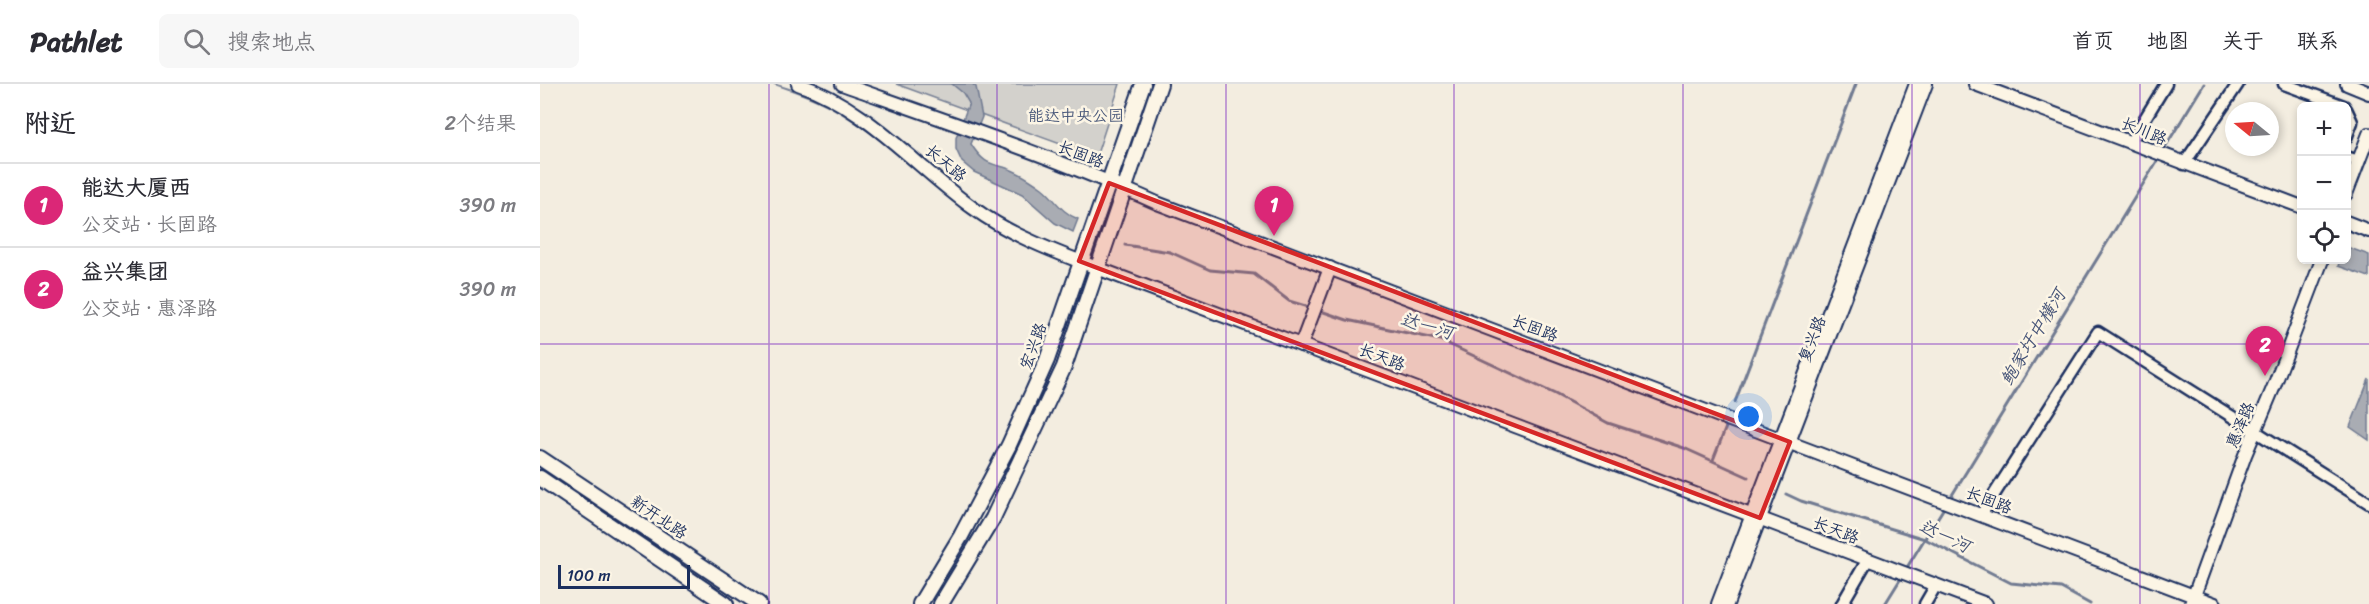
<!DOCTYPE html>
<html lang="zh">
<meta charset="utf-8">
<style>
:root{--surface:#fff;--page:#f7f7f7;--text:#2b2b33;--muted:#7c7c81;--line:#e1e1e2;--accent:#db2777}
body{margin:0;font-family:Sriracha,"LXGW WenKai TC",sans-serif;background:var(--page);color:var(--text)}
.controls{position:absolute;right:18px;top:18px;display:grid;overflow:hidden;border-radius:9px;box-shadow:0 3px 9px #0003}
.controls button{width:54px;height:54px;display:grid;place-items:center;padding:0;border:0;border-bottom:2px solid var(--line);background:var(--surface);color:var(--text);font:30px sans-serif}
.compass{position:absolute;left:1685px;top:18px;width:54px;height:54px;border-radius:50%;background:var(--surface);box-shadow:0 3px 9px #0003;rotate:288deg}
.scale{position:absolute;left:18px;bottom:15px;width:132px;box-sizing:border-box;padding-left:6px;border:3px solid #1b2f5e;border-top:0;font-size:16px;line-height:21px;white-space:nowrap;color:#1b2f5e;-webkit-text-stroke:4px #fcf5e5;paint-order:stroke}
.you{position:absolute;left:1209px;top:333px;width:21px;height:21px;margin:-15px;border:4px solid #fff;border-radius:50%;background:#1a73e8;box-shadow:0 0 0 9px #1a73e833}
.badge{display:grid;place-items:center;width:39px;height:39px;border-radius:50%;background:var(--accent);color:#fff;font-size:20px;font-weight:700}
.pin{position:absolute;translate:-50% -50px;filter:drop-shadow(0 2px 3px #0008)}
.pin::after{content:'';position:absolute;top:32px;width:21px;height:18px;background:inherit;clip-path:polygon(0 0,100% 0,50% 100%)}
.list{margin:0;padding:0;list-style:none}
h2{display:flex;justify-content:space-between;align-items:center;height:78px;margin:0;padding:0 24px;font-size:26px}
h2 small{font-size:20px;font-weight:400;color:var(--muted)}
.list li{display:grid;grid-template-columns:39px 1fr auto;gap:18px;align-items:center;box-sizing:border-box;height:84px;padding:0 24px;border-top:2px solid var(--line)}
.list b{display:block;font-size:22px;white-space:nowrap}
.list p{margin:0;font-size:20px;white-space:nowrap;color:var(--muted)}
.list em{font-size:20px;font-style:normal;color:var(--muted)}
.icon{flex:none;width:33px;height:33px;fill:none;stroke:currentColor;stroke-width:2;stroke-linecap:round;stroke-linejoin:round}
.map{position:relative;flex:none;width:1829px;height:520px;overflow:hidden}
header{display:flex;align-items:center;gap:36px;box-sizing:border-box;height:84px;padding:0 30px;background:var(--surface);border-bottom:2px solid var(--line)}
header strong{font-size:28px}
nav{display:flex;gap:33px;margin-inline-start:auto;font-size:21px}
.search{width:420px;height:54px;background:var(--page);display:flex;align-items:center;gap:15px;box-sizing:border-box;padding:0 21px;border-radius:9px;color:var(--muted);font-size:22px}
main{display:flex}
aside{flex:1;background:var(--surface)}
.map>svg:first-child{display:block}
.green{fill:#d3d1cc;stroke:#778095;stroke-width:1.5}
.water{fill:#a9acb3;stroke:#707a91;stroke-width:1.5}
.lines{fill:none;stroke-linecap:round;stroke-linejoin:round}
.stream{stroke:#707a91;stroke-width:3}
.minor-casing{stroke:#1b2f5e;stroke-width:15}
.tertiary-casing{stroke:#1b2f5e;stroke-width:16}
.secondary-casing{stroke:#1b2f5e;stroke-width:18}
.minor{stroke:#fcf5e5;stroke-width:10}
.tertiary{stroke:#fcf5e5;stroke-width:12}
.secondary{stroke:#fcf5e5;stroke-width:14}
.marked{fill:#d62828;fill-opacity:0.2;stroke:#d62828;stroke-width:4.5;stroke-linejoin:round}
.grid{fill:none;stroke:#7b2cbf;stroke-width:1.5;stroke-opacity:0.55}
.labels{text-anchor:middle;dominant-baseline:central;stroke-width:5;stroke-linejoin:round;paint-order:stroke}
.park-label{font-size:16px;fill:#49587a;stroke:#fcf5e5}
.street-label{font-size:16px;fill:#1b2f5e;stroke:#fcf5e5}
.water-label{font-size:18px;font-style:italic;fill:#465478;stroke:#fcf5e5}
</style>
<header>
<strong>Pathlet</strong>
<div class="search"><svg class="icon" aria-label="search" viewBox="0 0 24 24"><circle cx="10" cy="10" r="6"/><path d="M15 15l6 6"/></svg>搜索地点</div>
<nav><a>首页</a><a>地图</a><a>关于</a><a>联系</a></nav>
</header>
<main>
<aside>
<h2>附近<small>2个结果</small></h2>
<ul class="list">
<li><span class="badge">1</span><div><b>能达大厦西</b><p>公交站 · 长固路</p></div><em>390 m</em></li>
<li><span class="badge">2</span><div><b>益兴集团</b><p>公交站 · 惠泽路</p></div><em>390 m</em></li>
</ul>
</aside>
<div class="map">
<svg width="1829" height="520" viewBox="0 0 1829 520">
<rect width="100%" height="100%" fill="#f3ede0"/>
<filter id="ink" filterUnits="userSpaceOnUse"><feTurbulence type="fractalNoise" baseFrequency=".0167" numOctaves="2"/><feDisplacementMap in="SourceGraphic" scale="12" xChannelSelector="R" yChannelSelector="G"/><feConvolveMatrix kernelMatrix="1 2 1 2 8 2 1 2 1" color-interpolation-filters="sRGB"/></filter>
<g filter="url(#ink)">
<!-- green -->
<g class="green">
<path d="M234,0l32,10 36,18 34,24 85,71 51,31 43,19c-8,0 -20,-7 -29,-11 -73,-32 -119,-93 -185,-133 -21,-13 -44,-21 -67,-29z"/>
<path d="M356,0h224l-24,73z"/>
<path d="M620,113l596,226 -1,2z"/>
</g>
<!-- water -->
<g class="water">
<path d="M412,0h20l4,3 6,30 -11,27c16,26 24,17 47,29 8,4 17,10 24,15 13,10 18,24 36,31l-5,13 -18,-9 -33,-29 -48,-22 -12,-10 -6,-13v-11l13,-35 -6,-10z"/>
<path d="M1807,163l22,8v22l-31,-11 2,-6h6z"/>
<path d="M1829,295v61l-19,-13z"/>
</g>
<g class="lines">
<!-- stream -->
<g class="stream">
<path d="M1622,68l42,-68"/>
<path d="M585,161l45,7 40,18 44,4 35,27 23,7"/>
<path d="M778,226l29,10 93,20 115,54 53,29 76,25 64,29"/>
<path d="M1195,318l121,-318"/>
<path d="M1173,376l13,-33"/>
<path d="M1246,410l15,7 124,38 86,44 50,5 29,16"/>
<path d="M1409,416l210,-342"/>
<path d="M1366,485l39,-63"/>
<path d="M1345,520l18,-29"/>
</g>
<defs>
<g id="minor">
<path d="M1744,0l60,22"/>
<path d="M1806,25l6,13 -6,16"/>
<path d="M1590,59l36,-59"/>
<path d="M1806,73l13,4"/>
<path d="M1644,80l54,-80"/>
<path d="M1441,431l117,-183 271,171"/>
<path d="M1302,520l26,-45"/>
<path d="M1385,520l11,-19"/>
</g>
<g id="tertiary">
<path d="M258,0c69,23 118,83 175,124 37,27 82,44 124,60l889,336"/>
<path d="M302,0c105,37 212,73 315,119l1058,401"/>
<path d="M1435,0l327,123"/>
<path d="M1807,0l22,9"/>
<path d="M1806,110l23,-60"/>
<path d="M1806,138l23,9"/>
<path d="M761,261l29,-77"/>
<path d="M1178,520l198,-520"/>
<path d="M1187,520l199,-520"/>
<path d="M1651,520l54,-149 29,-69 48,-126"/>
</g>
<g id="secondary">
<path d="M0,374l219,146"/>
<path d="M0,394l186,126"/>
<path d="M380,520l41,-68 48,-91 38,-85 96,-276"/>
<path d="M401,520l52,-86 71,-151 96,-283"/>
</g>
</defs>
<!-- minor casing -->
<use href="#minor" class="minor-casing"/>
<!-- tertiary casing -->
<use href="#tertiary" class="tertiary-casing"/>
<!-- secondary casing -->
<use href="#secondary" class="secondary-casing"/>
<!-- minor -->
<use href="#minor" class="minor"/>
<!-- tertiary -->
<use href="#tertiary" class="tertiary"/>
<!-- secondary -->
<use href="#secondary" class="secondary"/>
</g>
</g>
<!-- marked area -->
<path class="marked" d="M569,99l681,259 -30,76 -681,-257z"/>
<!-- grid -->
<path class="grid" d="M229,0v520M457,0v520M686,0v520M914,0v520M1143,0v520M1372,0v520M1600,0v520M0,260h1829"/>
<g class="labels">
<!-- park labels -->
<g class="park-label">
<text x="536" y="31">能达中央公园</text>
</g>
<!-- street labels -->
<g class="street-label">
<text transform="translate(1604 47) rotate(22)">长川路</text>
<text transform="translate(541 70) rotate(21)">长固路</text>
<text transform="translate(406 79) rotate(40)">长天路</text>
<text transform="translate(995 244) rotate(21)">长固路</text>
<text transform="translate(1272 255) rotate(-69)">复兴路</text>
<text transform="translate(493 262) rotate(-70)">宏兴路</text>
<text transform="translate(842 273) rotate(21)">长天路</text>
<text transform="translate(1700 341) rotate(-67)">惠泽路</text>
<text transform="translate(1449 416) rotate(21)">长固路</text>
<text transform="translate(119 433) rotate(34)">新开北路</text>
<text transform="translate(1296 446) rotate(21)">长天路</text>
</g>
<!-- water labels -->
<g class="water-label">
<text transform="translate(887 242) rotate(16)">达一河</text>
<text transform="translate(1493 253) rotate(-59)">鲍家圩中横河</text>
<text transform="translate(1405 452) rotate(25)">达一河</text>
</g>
</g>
</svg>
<div class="controls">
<button>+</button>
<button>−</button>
<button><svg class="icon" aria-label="locate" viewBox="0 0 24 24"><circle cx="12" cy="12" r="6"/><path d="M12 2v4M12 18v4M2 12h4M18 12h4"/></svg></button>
</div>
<svg class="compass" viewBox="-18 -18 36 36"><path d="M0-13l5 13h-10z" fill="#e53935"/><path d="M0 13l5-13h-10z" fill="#7c7c81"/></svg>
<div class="scale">100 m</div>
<div class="you"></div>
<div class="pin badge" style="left:734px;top:152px">1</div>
<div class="pin badge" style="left:1725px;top:292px">2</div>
</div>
</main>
